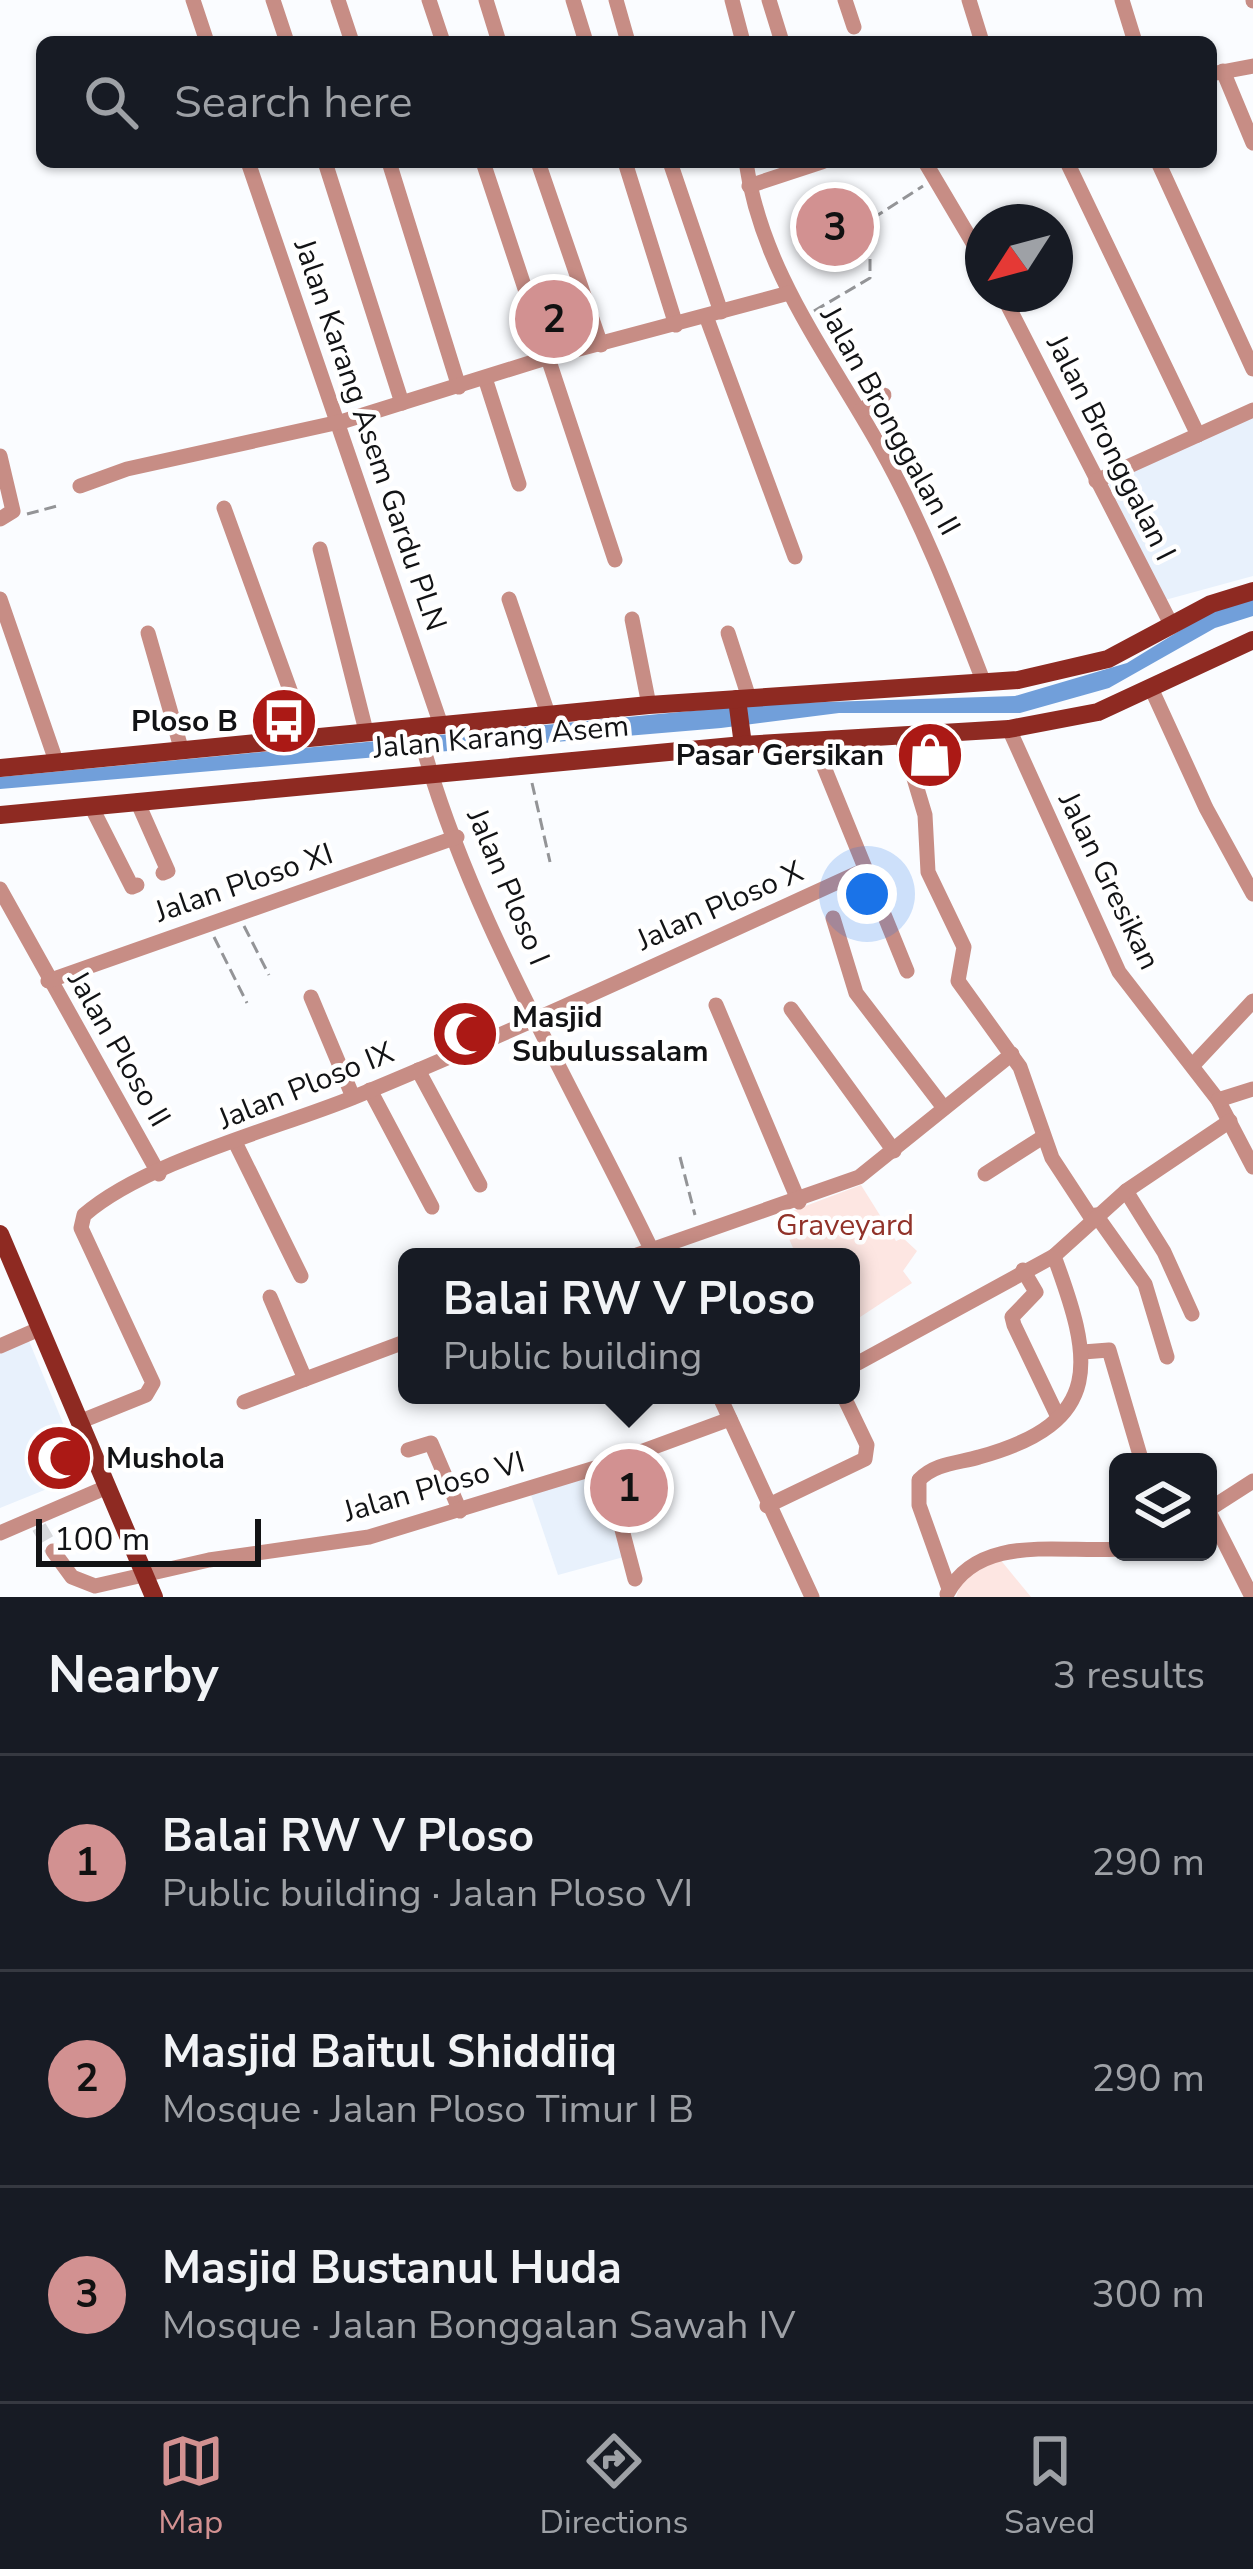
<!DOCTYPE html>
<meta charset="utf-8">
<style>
:root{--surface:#171b24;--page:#20242c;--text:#f1f3f6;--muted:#9ea1a6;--line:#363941;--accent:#d29191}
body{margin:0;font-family:"Nunito Sans",sans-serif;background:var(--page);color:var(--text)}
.controls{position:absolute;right:36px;bottom:36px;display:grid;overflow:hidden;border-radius:18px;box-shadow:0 3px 9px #0004}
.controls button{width:108px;height:108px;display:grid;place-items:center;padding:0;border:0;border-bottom:3px solid var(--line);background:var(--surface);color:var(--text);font:60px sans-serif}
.compass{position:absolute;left:965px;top:204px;width:108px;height:108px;border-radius:50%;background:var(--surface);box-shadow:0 3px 9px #0004;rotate:234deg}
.scale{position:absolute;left:36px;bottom:30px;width:225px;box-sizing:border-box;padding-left:12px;border:6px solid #121315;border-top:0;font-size:33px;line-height:42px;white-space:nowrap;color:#121315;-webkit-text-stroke:9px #fff;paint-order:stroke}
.you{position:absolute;left:867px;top:894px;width:42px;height:42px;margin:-30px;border:9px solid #fff;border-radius:50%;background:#1a73e8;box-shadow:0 0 0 18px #1a73e833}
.badge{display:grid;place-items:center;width:78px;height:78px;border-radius:50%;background:var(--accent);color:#111;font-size:39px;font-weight:700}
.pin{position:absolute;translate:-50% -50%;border:6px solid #fff;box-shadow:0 3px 12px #0006}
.popup{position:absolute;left:398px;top:1248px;width:462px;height:156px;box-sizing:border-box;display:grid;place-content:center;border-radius:18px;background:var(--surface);filter:drop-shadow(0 3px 9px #0005);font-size:39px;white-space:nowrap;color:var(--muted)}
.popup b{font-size:45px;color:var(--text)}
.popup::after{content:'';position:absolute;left:50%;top:100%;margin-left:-24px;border:24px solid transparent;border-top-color:var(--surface)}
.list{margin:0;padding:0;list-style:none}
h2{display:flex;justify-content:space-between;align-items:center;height:156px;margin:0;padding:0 48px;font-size:51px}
h2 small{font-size:39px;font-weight:400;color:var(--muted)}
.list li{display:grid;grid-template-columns:78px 1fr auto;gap:36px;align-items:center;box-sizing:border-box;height:216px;padding:0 48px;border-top:3px solid var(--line)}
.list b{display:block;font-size:45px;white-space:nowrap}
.list p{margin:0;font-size:39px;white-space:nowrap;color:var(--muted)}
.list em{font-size:39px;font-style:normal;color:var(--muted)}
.icon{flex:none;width:66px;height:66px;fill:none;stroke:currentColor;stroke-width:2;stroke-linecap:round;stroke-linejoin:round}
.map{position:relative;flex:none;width:1253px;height:1597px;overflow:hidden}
.search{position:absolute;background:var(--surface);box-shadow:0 3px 9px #0004;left:36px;right:36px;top:36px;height:132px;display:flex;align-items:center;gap:30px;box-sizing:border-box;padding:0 42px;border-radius:18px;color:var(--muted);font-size:45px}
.sheet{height:804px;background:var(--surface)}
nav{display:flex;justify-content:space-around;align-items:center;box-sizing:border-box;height:168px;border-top:3px solid var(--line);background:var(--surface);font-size:33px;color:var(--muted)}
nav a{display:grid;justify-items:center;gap:6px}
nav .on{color:var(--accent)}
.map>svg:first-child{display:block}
.built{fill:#e8f1fc}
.green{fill:#fde6e2}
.water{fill:#719fda}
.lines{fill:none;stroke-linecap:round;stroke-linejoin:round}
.minor-tunnel{stroke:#d7d9dc;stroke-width:15;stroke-dasharray:15 8;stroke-linecap:butt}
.path{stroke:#939497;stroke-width:3;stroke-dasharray:12 6;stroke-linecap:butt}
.minor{stroke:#c78d85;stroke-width:15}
.major{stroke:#8e2a22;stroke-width:18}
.labels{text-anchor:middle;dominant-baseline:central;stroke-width:9;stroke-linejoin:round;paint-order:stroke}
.street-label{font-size:30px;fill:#121315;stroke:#fff}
.poi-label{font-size:30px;font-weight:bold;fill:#121315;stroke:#fff;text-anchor:end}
.park-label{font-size:30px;fill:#913229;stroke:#fff}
</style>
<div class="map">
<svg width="1253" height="1597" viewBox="0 0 1253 1597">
<rect width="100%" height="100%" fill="#fafcff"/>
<!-- built -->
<g class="built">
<path d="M1253,413v163l-88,24 -60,-123z"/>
<path d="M29,1341l55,133 -84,34v-155z"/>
<path d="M609,1470l22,85 -73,20 -27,-80z"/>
</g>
<!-- green -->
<g class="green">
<path d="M861,1185l35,56 7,-3 14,13 -14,20 9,12 -61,40v-66h-54l-18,-41z"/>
<path d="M999,1558l32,39h-75l6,-17z"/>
</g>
<!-- water -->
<path class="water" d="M1253,598v18l-38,12 -106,60 -89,25h-181l-118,15 -721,61v-12l763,-73 252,-8 112,-33 78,-48z"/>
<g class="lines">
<!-- minor-tunnel -->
<path class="minor-tunnel" d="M39,1527l14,24"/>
<!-- path -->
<g class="path">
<path d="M814,311l56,-33v-58l53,-34"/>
<path d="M27,514l34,-9"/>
<path d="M532,783l18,79"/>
<path d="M244,926l25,49"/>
<path d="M214,937l33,66"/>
<path d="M680,1157l15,58"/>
</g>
<!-- minor -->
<g class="minor">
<path d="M193,0l14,42"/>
<path d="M273,0l14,42"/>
<path d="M338,0l14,42"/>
<path d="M429,0l14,42"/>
<path d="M486,0l13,42"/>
<path d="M573,0l13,42"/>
<path d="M616,0l12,42"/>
<path d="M732,0l11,42"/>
<path d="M769,0l13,42"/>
<path d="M845,0l9,27"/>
<path d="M969,0l13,42"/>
<path d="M1122,0l13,42"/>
<path d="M1253,0v1"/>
<path d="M1223,71l30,72"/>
<path d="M1211,74l42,-8"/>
<path d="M248,162l193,563"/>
<path d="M325,162l77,241"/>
<path d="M389,162l70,225"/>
<path d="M483,162l132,398"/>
<path d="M538,162l63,183"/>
<path d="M625,162l51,163"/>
<path d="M670,162l51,150"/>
<path d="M746,162c16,110 82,192 135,287 42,75 72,154 103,234"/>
<path d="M925,162l58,98"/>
<path d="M1067,162l131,273"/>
<path d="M1158,162l95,207"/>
<path d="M749,186l73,-24"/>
<path d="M1002,294l170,332"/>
<path d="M706,316l89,241"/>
<path d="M485,378l34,106"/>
<path d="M860,411l24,-16"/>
<path d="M0,456l13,55 -13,8"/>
<path d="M1096,481l157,-71"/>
<path d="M80,486l47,-17 217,-48 205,-64 240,-64"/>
<path d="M224,508l83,229"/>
<path d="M320,549l46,182"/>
<path d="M0,599l56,162"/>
<path d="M509,599l39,115"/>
<path d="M632,619l17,86"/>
<path d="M148,633l33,115"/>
<path d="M728,633l21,65"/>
<path d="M1151,688l55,120 47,86"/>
<path d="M418,728c47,183 156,358 237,529"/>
<path d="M1009,729l110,243 99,128 35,67"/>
<path d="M901,735l24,80 3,57 36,75 -6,34 62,86 32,91 40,61"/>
<path d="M813,740l94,231"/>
<path d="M137,801l31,70 -5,2"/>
<path d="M91,806l41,81 5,-2"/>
<path d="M0,889l159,285"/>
<path d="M833,918l23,75 88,115"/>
<path d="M48,981l409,-144"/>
<path d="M311,997l42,100"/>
<path d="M716,1005l83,197"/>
<path d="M791,1009l103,142"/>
<path d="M1193,1065l60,-64"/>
<path d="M418,1070l62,115"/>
<path d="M370,1090l62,117"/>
<path d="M1218,1100l35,-11"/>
<path d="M235,1142l66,134"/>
<path d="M985,1174l58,-37"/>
<path d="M1126,1191l38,61 28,62"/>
<path d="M1096,1215l49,69 22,73"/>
<path d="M631,1257l228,-80 153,-123"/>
<path d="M1023,1270l13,22 -24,25 2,8 44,92"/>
<path d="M270,1297l35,82"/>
<path d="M0,1346l39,-17"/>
<path d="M1083,1352l26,-2 33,112"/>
<path d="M858,1363l196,-107"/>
<path d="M719,1395l93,202"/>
<path d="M244,1402l163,-61"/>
<path d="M79,1422l67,-27 7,-12 -72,-155 3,-13c61,-53 191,-86 268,-117 172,-71 341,-150 510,-227"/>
<path d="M408,1450l23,-7 29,68"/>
<path d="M605,1465l30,114"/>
<path d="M767,1506l98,-47 2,-14 -24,-50"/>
<path d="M1208,1510l44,87"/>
<path d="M1208,1510l45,-29"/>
<path d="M0,1533l107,-46"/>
<path d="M53,1551l19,26 23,9 114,-26 160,-23 236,-72 125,-46"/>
<path d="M949,1589l-30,-84v-25c16,-17 40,-17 60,-23 128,-35 113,-98 75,-201l72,-65 104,-70"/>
<path d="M947,1594c32,-61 113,-41 171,-45"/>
</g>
<!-- major -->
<g class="major">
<path d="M737,699l6,46"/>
<path d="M0,768l649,-63 369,-25 90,-21 103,-55 42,-13"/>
<path d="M0,815l743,-70 266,-16 89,-17 155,-72"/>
<path d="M0,1234l154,363"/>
</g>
</g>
<!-- icons -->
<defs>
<symbol id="bus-disc" viewBox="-11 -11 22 22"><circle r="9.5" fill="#ab1915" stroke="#fff"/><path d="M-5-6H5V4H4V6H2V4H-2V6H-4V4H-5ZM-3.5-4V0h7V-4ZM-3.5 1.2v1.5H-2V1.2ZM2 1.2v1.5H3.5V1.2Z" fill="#fff"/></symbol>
<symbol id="shop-disc" viewBox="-11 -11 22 22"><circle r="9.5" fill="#ab1915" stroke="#fff"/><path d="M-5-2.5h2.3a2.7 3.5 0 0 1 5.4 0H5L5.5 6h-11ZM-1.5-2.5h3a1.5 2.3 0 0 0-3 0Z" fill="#fff"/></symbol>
<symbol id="mosque-disc" viewBox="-11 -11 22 22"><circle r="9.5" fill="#ab1915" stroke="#fff"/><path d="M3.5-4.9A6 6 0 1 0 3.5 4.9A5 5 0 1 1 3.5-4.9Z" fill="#fff"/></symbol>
</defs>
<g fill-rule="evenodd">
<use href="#bus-disc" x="246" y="683" width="76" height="76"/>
<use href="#shop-disc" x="892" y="717" width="76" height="76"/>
<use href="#mosque-disc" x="427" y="996" width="76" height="76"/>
<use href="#mosque-disc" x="21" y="1420" width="76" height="76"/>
</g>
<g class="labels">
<!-- street labels -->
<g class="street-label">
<text transform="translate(890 421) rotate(61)">Jalan Bronggalan II</text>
<text transform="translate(370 435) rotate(71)">Jalan Karang Asem Gardu PLN</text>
<text transform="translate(1111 448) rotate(63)">Jalan Bronggalan I</text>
<text transform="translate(501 737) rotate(-5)">Jalan Karang Asem</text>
<text transform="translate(1109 881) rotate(64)">Jalan Gresikan</text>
<text transform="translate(244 883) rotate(-19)">Jalan Ploso XI</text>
<text transform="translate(508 887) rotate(67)">Jalan Ploso I</text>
<text transform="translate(720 906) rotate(-24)">Jalan Ploso X</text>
<text transform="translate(119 1049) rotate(60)">Jalan Ploso II</text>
<text transform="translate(306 1086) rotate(-22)">Jalan Ploso IX</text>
<text transform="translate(434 1487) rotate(-16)">Jalan Ploso VI</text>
</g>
<!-- poi labels -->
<g class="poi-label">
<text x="238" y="721">Ploso B</text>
<text x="884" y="755">Pasar Gersikan</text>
<text x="512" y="1017" text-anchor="start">Masjid<tspan x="512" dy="34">Subulussalam</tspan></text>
<text x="106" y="1458" text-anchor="start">Mushola</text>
</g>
<!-- park labels -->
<g class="park-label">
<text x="845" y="1225">Graveyard</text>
</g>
</g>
</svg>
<div class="controls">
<button><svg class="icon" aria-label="layers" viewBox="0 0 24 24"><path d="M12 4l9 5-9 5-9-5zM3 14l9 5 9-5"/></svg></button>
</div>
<svg class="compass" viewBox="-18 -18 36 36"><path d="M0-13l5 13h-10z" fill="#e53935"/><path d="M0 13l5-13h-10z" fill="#9ea1a6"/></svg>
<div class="scale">100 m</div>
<div class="you"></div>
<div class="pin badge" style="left:629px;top:1488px">1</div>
<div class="popup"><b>Balai RW V Ploso</b>Public building</div>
<div class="pin badge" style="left:554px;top:319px">2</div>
<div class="pin badge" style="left:835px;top:227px">3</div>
<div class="search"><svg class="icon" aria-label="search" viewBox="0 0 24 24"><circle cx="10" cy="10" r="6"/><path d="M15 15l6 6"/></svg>Search here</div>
</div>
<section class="sheet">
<h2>Nearby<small>3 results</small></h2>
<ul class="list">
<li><span class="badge">1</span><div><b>Balai RW V Ploso</b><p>Public building · Jalan Ploso VI</p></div><em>290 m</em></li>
<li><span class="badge">2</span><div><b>Masjid Baitul Shiddiiq</b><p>Mosque · Jalan Ploso Timur I B</p></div><em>290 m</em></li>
<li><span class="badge">3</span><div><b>Masjid Bustanul Huda</b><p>Mosque · Jalan Bonggalan Sawah IV</p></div><em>300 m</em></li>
</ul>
</section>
<nav>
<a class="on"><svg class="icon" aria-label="map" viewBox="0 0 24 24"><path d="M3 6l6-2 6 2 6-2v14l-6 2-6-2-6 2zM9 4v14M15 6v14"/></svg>Map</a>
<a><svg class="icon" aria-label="directions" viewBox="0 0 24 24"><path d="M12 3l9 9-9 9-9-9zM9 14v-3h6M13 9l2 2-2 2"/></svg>Directions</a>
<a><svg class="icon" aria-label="saved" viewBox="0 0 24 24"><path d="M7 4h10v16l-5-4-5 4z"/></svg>Saved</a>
</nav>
